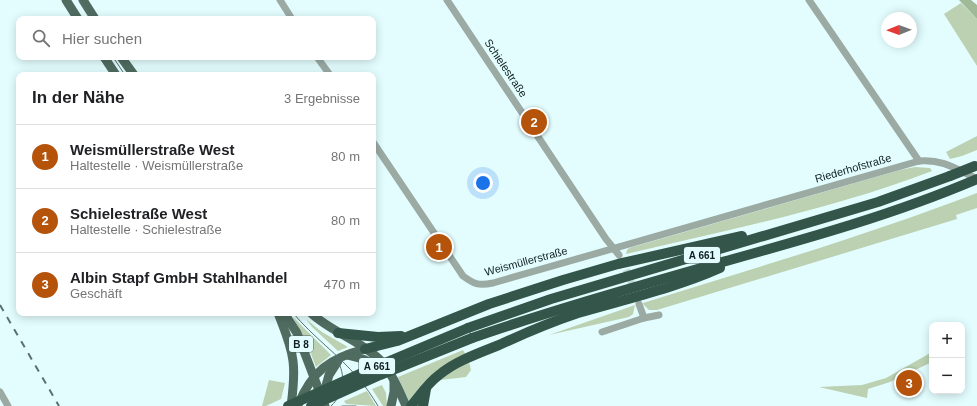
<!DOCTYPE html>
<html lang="de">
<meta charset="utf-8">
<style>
:root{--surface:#fff;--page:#f2f2f2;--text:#202124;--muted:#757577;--line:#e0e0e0;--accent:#b45309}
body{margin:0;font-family:Helvetica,sans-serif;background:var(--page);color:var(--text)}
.controls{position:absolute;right:12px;bottom:12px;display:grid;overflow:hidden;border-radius:8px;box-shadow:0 2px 10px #0003}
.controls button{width:36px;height:36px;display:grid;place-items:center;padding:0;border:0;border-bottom:1px solid var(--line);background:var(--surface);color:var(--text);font:20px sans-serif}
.compass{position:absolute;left:881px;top:12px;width:36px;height:36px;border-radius:50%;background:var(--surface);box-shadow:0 2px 10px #0003;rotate:269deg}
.you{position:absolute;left:483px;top:183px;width:14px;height:14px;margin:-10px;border:3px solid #fff;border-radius:50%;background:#1a73e8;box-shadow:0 0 0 6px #1a73e833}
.badge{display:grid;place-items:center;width:26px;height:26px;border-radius:50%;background:var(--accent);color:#fff;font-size:13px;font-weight:700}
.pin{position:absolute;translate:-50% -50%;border:2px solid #fff;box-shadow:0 1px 4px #0006}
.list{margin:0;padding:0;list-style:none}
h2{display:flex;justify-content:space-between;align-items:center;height:52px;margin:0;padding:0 16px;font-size:17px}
h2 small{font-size:13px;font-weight:400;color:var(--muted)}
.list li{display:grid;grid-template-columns:26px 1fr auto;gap:12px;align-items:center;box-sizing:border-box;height:64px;padding:0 16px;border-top:1px solid var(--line)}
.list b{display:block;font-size:15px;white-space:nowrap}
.list p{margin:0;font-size:13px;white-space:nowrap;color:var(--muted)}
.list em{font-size:13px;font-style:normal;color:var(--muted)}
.icon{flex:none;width:22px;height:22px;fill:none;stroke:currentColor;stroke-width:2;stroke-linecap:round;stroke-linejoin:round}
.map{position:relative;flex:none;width:977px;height:406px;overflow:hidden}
.search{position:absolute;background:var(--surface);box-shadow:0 2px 10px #0003;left:16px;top:16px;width:360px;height:44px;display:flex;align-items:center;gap:10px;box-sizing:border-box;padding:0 14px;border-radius:8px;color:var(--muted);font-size:15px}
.panel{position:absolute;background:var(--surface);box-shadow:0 2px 10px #0003;left:16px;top:72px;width:360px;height:244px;border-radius:8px}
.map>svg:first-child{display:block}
.green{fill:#bbd1b2}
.forest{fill:#a0b997}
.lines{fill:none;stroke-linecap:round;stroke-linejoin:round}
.minor-tunnel{stroke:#c3dcdd;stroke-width:7;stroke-dasharray:7 3.5;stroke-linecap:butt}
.minor{stroke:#9baba4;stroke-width:7}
.major{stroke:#506c61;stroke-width:9}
.highway{stroke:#34564a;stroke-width:10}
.tram{stroke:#5b6f70;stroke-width:1}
.rail{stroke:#5b6f70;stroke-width:2;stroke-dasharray:7 7;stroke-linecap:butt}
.highway-bridge{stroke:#34564a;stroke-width:10}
.labels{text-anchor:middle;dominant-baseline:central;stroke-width:3.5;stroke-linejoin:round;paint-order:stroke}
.shield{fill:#e3fdfe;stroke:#4f6263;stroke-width:1}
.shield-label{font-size:10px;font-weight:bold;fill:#102021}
.street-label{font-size:11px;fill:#102021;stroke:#e3fdfe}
</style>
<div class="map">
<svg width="977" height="406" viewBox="0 0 977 406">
<rect width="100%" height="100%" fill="#e3fdfe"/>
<!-- green -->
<g class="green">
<path d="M961,3l16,16v47l-33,-52z"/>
<path d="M977,136v14l-15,6 -12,3 -4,-7z"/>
<path d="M915,167l15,1 2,3c-99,38 -203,59 -306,83l1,-4 2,-2 271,-78z"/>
<path d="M977,193v15l-21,7 1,4 -300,91h-8l-6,-6v-1c112,-35 225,-68 334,-110z"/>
<path d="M635,305l-2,9 -4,3 -80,18z"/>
<path d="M293,317l38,38 -15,12 -8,-21z"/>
<path d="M306,319l16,13 26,15 -10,4 -26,-24z"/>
<path d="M463,350l3,5c-28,13 -39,21 -57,46l-11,-24z"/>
<path d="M932,352v10l-42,20 -22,7 -1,9 -48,-11 43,-2 24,-7z"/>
<path d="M469,362l2,8 -5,7 -26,3 9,-7z"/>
<path d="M269,380l16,3 -4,16 -15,7h-4z"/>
<path d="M382,385l4,8 1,13h-4l-11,-17z"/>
<path d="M367,391l9,15 -30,-2 -2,-3z"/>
</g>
<!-- forest -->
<path class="forest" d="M959,0h12l6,5v14z"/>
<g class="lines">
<!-- minor-tunnel -->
<path class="minor-tunnel" d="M622,260l13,31"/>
<!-- minor -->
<g class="minor">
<path d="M280,0l12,19"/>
<path d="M447,0l159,239 13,16"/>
<path d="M809,0l110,161"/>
<path d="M317,57l13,18"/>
<path d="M373,142l90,134c11,8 15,10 30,7l426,-122c24,-2 37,8 58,18"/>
<path d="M639,304l5,14 15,-3"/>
<path d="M602,332l42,-14"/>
<path d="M0,392l8,14"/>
</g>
<!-- major -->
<g class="major">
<path d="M66,0l12,19"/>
<path d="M83,0l12,19"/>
<path d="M104,57l12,18"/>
<path d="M121,57l13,18"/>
<path d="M278,313c6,16 13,31 15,48 2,15 0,30 -2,45"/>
<path d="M284,313l13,20 28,73"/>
<path d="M311,313c20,19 49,27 69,47 12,13 19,30 26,46"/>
<path d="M347,355l16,4 19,9"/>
<path d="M323,396l6,-21 9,-14"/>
<path d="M298,405c14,-34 32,-47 67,-56"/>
<path d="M391,406l3,-14v-10"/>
</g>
<!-- highway -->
<g class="highway">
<path d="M468,328l83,-29 327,-97 72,-26"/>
<path d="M338,333l40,4 23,-1"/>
<path d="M472,338c75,-26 152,-48 229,-70 93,-26 187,-51 276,-89"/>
<path d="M365,349l32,-8 92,-37 74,-24 55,-16 124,-28"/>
<path d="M411,406c9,-11 17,-23 28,-31 17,-14 40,-22 60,-30 26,-12 52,-23 79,-32 48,-14 97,-25 142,-45"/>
<path d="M423,406l3,-17"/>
</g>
<!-- tram -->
<g class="tram">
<path d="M79,0l13,19"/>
<path d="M113,57l12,18"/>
<path d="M293,313c20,24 46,42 65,65 8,9 14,18 20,28"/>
<path d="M331,406c14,-13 15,-30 6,-47"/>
<path d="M342,406h14"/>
</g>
<!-- rail -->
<path class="rail" d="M0,305l59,101"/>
<!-- highway-bridge -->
<g class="highway-bridge">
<path d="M950,176l25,-10"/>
<path d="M288,406l85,-38 95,-40"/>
<path d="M311,406l69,-31 92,-37"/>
</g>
</g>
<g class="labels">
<!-- shield labels -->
<g class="shield">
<rect x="684" y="247" width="36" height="16" rx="3"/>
<rect x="289" y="336" width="24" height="16" rx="3"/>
<rect x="359" y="358" width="36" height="16" rx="3"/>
</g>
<g class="shield-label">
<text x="702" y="255">A 661</text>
<text x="301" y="344">B 8</text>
<text x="377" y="366">A 661</text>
</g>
<!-- street labels -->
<g class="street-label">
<text transform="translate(506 68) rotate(56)">Schielestraße</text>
<text transform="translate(853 168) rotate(-16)">Riederhofstraße</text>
<text transform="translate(526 261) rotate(-15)">Weismüllerstraße</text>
</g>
</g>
</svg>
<div class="controls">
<button>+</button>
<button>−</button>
</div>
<svg class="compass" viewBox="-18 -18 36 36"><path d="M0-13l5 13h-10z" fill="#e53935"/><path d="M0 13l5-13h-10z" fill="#757577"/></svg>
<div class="you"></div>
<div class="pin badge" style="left:439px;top:247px">1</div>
<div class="pin badge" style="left:534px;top:122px">2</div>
<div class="pin badge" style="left:909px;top:383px">3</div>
<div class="search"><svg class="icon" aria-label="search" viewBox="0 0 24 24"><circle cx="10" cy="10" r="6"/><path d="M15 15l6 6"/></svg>Hier suchen</div>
<section class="panel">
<h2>In der Nähe<small>3 Ergebnisse</small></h2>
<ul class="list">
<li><span class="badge">1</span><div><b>Weismüllerstraße West</b><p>Haltestelle · Weismüllerstraße</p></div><em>80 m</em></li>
<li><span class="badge">2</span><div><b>Schielestraße West</b><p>Haltestelle · Schielestraße</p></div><em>80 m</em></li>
<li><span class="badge">3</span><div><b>Albin Stapf GmbH Stahlhandel</b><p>Geschäft</p></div><em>470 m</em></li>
</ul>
</section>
</div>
